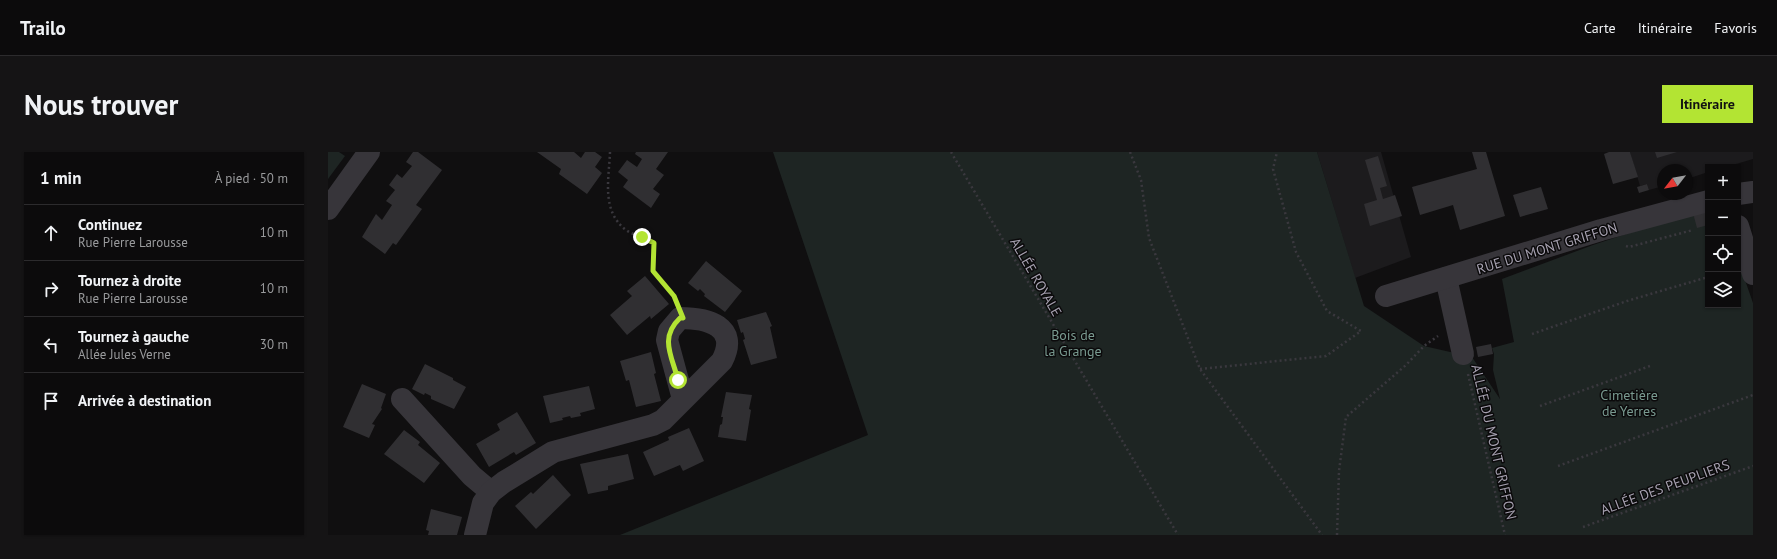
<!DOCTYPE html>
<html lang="fr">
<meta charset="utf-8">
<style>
:root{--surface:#0c0b0c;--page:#151415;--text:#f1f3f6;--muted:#9a9b9d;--line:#2c2b2d;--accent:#b3e433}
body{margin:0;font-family:"PT Sans",sans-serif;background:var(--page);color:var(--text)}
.controls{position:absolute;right:12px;top:12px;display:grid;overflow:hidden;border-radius:0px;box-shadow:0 1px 3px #0004}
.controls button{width:36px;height:36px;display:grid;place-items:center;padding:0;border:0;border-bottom:1px solid var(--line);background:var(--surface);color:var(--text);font:20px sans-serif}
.compass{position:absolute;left:1329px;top:12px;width:36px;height:36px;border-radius:50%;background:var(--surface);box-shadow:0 1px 3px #0004;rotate:239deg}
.stop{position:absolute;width:12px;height:12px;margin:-9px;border:3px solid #b3e433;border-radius:50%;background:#fff}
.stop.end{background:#b3e433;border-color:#fff;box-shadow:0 1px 4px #0008}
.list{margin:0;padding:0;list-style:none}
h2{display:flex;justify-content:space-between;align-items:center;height:52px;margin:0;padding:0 16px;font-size:17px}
h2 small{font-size:13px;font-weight:400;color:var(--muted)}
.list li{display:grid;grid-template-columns:26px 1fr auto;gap:12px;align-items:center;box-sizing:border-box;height:56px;padding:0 16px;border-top:1px solid var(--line)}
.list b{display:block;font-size:15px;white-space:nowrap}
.list p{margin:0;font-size:13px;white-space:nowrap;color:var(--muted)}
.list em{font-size:13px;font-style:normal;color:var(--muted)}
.icon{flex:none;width:22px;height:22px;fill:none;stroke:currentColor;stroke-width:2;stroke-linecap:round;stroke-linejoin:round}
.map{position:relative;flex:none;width:1425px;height:383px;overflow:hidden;border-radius:0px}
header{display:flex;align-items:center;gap:24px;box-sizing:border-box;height:56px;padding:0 20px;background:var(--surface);border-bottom:1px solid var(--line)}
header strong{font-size:19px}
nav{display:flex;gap:22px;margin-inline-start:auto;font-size:14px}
.intro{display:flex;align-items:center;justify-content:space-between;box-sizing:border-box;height:96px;padding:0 24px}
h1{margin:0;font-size:28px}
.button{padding:10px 18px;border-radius:0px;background:var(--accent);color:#111;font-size:14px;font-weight:700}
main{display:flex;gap:24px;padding:0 24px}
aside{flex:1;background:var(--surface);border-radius:0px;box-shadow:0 1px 3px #0004}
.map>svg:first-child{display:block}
.built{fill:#1c1b1d}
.green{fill:#1e2523}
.building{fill:#302f32}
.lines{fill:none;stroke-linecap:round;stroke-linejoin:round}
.path{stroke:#3a383e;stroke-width:2.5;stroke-dasharray:2 3;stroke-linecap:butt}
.minor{stroke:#37353a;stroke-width:22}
.route{stroke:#b3e433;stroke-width:5}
.labels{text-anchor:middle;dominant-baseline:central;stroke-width:3;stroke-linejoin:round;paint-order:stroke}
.street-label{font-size:14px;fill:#a6a1b0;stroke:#0b0a0b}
.park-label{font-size:14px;fill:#799a90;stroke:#0b0a0b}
</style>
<header>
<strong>Trailo</strong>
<nav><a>Carte</a><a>Itinéraire</a><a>Favoris</a></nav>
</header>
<div class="intro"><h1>Nous trouver</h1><a class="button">Itinéraire</a></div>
<main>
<aside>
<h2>1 min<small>À pied · 50 m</small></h2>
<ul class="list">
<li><svg class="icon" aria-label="ahead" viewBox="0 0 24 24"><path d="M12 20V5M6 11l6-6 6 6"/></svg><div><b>Continuez</b><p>Rue Pierre Larousse</p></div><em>10 m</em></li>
<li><svg class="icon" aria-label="right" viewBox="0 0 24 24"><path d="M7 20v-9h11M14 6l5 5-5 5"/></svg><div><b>Tournez à droite</b><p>Rue Pierre Larousse</p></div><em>10 m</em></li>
<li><svg class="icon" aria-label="left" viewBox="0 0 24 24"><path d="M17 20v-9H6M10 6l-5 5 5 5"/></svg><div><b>Tournez à gauche</b><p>Allée Jules Verne</p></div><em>30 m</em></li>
<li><svg class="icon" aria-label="arrive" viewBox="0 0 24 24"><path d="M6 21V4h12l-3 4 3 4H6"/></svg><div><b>Arrivée à destination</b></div></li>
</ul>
</aside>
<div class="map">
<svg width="1425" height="383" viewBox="0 0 1425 383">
<rect width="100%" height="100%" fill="#100f10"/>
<!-- built -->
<g class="built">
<path d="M989,0h64l30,105 -56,21z"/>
<path d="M1302,0h123v7l-27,8h-18v5l-21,7v-9h-24v16l-14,4 -2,-6 -7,2z"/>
</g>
<!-- green -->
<g class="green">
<path d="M0,0h11l6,4 -17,23z"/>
<path d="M445,0h544l47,154 60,40 48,11 28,42 -7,-29 1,-16 -2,-6 22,-6 -12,-63 91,-34 115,-38v98h30v-45l15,43v232h-1133l248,-100z"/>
</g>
<!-- building -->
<g class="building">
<path d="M85,0h5l24,18 -26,35 6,4 -26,36 -3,-2 -8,11 -23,-17 14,-23 6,6 10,-15 -6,-4 9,-11 -6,-5 8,-11 5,4 10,-12 -6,-4z"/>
<path d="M209,0h37l7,6 4,-6h10l7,5 -7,10 7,6 -15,21 -28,-20 2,-5z"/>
<path d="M308,0h32l-12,17 8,6 -11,14 7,5 -9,14 -28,-21 5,-7 -10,-8 9,-12 10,7 5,-8 -7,-5z"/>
<path d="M1144,0h14l19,64 -45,14 -7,-25 -33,10 -8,-28 65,-18z"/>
<path d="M1281,0h21l8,25 -25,7 -9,-30z"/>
<path d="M1327,0h22l-20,6z"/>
<path d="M1050,4l9,30 -7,2 3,11 12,-4 7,21 -32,10 -6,-22 13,-4 -12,-40z"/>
<path d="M1319,32l2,6 -10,3 -2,-6z"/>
<path d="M1213,35l7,22 -28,8 -7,-22z"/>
<path d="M1378,58l2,15 -11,3 -4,-15z"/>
<path d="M378,109l36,30 -17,21 -21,-16 1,-2 -5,-5 -2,2 -10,-8z"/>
<path d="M317,124l24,28 -18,15 -1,-3 -23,19 -17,-20 22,-19 -5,-5z"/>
<path d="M438,160l6,14 -2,1 7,31 -26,7 -8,-25 2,-1 -2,-7 -2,1 -4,-13z"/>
<path d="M1163,192l2,10 -15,3 -2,-10z"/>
<path d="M323,200l5,21 -2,1 7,27 -25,6 -7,-27 -3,1 -6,-20z"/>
<path d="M97,212l28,14v2l13,7 -12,22 -23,-10v-3l-6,-3 -1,2 -12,-6z"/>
<path d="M34,232l24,10 -5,14 1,1 -10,15 3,1 -6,13 -26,-11z"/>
<path d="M261,234l6,23 -15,4 1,3 -10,2 -1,-2 -8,2 1,2 -13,3 -7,-27z"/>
<path d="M398,240l26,3 -3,14 2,1 -5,31 -28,-4 2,-12 2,-1 1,-7h-2z"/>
<path d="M189,260l19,31 -20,12 -2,-3 -25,15 -13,-23 24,-14 -3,-6z"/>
<path d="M361,276l15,33 -21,10 -3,-6 -26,11 -11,-24 26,-12 -1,-3z"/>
<path d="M76,278l16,12 -2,3 22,18 -16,20 -40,-29z"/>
<path d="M300,302l6,25 -26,7v4l-20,4 -8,-30z"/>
<path d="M225,323l18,20 -35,34 -21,-23 16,-14 2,2z"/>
<path d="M103,357l31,8 -5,18h-29l1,-4 -3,-1z"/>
</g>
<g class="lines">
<!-- path -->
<g class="path">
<path d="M282,0c-1,27 -9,59 16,78 8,6 19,6 27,13v28l22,27"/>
<path d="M623,0l227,383"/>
<path d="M802,0l11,28 8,58 51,131 122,166"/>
<path d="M1298,94l3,1 64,-17"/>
<path d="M1204,182l95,-33 81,-24"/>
<path d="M872,217l126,-13 35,-25 -34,-20 -31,-59 -23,-83 4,-17"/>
<path d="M1140,222l37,161"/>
<path d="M1212,254l110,-40"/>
<path d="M1230,314l195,-71"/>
<path d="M1255,375l170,-61"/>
<path d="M1009,383l2,-64 7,-54 60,-52 18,-19 14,-10"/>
</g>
<!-- minor -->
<g class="minor">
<path d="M1410,42l15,-2"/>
<path d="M0,57l41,-57"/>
<path d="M1410,74l15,48"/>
<path d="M1118,126l17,76"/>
<path d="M1058,144l215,-66 107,-29"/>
<path d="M74,247l70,77 19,16"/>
<path d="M147,383l8,-32 8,-11 13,-10 49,-30 100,-27 10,-5 59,-59c18,-35 -15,-43 -42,-43l-11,13 -2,9 16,59"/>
</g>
</g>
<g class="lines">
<!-- route -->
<path class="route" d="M314,85l12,6 -1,28 21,25 9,22h-3c-21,20 -8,38 -2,62"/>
</g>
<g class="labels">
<!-- street labels -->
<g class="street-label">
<text transform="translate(1219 96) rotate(-17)">RUE DU MONT GRIFFON</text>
<text transform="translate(708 125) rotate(60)">ALLÉE ROYALE</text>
<text transform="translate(1166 290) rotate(77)">ALLÉE DU MONT GRIFFON</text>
<text transform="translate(1337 335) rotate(-20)">ALLÉE DES PEUPLIERS</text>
</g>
<!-- park labels -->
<g class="park-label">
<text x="745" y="183">Bois de<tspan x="745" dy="16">la Grange</tspan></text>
<text x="1301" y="243">Cimetière<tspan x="1301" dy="16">de Yerres</tspan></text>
</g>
</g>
</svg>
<div class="controls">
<button>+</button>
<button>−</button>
<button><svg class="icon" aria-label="locate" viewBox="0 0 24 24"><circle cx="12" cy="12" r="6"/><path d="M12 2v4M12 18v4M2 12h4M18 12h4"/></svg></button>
<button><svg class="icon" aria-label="layers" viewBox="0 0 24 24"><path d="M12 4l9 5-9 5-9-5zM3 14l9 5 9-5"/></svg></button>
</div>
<svg class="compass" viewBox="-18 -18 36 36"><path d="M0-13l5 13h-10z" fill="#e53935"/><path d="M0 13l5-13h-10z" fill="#9a9b9d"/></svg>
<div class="stop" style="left:350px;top:228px"></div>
<div class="stop end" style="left:314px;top:85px"></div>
</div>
</main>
